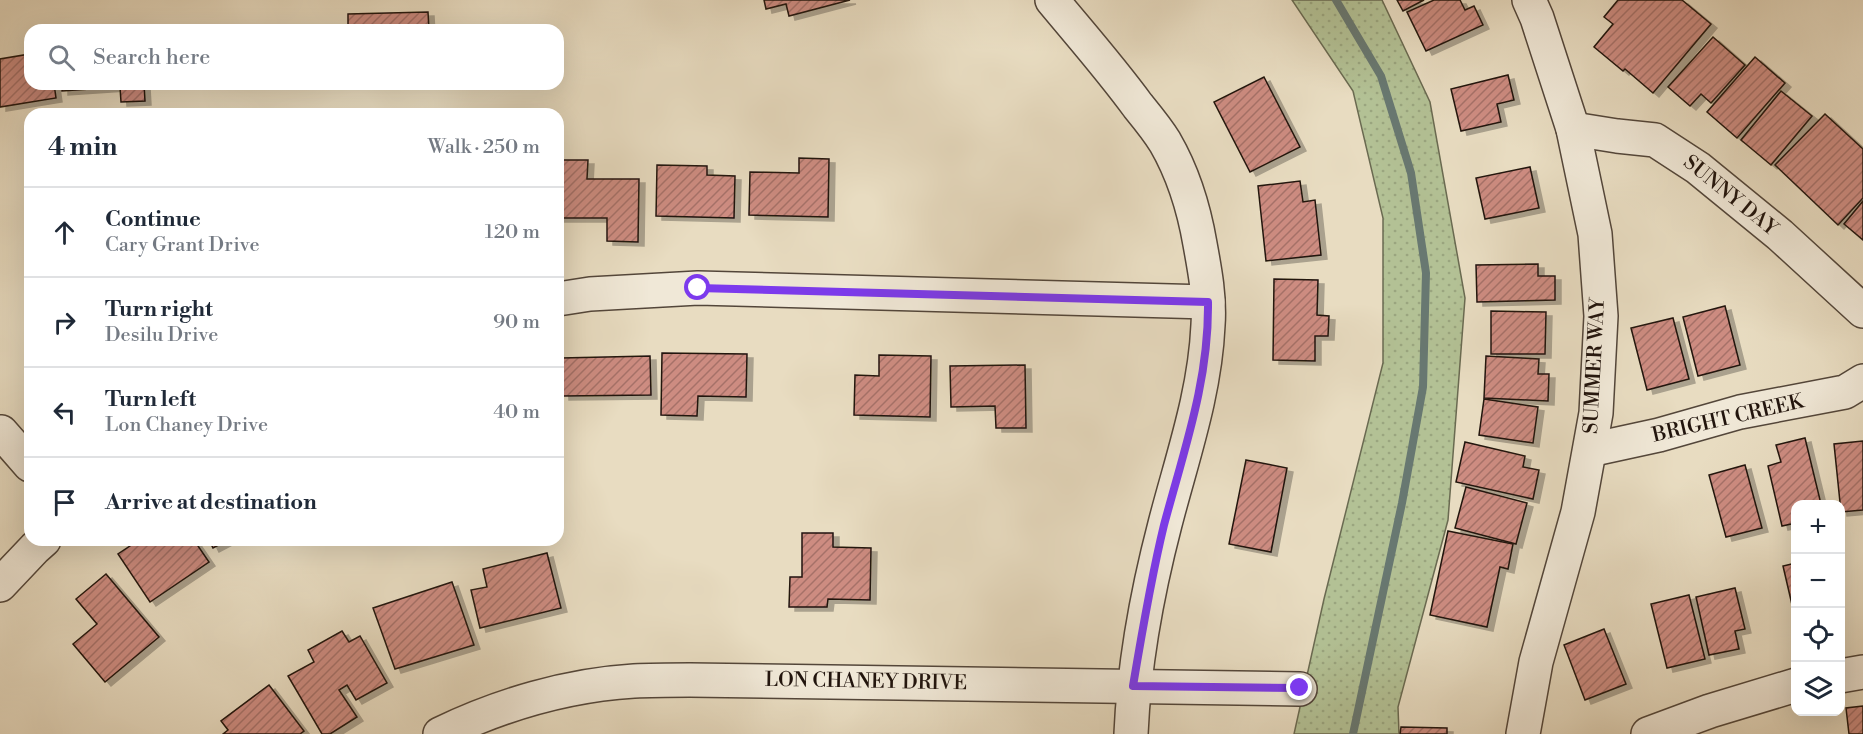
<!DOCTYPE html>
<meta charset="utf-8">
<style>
:root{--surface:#fff;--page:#f6f6f7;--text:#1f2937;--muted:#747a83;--line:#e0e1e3}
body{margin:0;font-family:"Libre Bodoni",serif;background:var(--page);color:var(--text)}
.controls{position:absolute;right:18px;bottom:18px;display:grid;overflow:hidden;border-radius:12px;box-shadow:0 6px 24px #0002}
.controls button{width:54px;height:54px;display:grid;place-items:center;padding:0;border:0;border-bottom:2px solid var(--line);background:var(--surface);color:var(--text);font:30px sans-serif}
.stop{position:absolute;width:18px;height:18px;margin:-14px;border:4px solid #7c3aed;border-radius:50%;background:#fff}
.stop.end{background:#7c3aed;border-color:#fff;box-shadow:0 2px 6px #0008}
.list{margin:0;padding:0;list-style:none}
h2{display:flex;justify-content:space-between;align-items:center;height:78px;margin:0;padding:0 24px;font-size:26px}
h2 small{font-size:20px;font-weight:400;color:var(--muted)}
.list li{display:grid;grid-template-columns:39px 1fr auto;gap:18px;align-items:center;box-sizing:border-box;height:90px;padding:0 24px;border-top:2px solid var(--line)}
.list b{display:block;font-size:22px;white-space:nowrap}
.list p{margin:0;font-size:20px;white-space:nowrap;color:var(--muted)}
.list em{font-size:20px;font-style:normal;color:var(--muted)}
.icon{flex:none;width:33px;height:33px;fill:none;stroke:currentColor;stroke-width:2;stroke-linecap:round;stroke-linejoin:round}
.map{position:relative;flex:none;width:1863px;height:734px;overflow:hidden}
.search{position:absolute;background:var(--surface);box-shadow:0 6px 24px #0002;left:24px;top:24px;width:540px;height:66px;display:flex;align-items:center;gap:15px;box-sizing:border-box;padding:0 21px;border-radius:18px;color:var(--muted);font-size:22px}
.panel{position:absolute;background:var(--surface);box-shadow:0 6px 24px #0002;left:24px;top:108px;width:540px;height:438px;border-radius:18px}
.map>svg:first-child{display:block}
.grass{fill:url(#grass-dots);stroke:#6a6a51;stroke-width:1.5}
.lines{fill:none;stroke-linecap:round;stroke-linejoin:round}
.stream{stroke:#687871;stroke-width:8}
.building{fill:url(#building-hatch);stroke:#21140d;stroke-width:1.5;filter:url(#shadow)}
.minor-casing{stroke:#53463a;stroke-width:36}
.minor{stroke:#f0e8d7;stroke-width:33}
.route{stroke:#7c3aed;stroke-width:8}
.labels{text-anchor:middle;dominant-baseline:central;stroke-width:5;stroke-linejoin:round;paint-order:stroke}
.street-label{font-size:20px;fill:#21140d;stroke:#f0e8d7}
</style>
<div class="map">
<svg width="1863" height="734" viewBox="0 0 1863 734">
<defs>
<pattern id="grass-dots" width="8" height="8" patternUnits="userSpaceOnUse" patternTransform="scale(1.5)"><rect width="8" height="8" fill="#b3c195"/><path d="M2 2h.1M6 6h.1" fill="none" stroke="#9aa57f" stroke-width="1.8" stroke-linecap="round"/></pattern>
<pattern id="building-hatch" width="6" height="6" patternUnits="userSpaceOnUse" patternTransform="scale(1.5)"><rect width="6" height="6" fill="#cd8c81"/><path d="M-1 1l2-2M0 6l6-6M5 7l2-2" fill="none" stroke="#a67168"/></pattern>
<filter id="shadow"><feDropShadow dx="6" dy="4" stdDeviation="0" flood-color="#0004"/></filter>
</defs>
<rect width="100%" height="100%" fill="#e8dcc1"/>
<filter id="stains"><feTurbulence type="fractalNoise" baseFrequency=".00333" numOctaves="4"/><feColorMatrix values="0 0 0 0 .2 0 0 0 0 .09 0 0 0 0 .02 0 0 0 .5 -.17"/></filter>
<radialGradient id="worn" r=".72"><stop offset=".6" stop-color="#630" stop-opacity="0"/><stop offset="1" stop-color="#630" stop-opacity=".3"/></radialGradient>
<!-- grass -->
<path class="grass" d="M1292,0h90l48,102 35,196 -17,222 -50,187 1,27h-105l30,-135 59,-236v-145l-30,-127z"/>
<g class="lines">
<!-- stream -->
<path class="stream" d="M1336,0l45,76 30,97 15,100 -3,114 -21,116 -49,231"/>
</g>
<!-- building -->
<g class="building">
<path d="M764,0h86l-61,16 -3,-12 -20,5z"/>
<path d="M1397,0h27l-21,11z"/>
<path d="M1434,0h26l5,10 9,-4 9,19 -57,26 -19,-39z"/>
<path d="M1618,0h64l29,24 -58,69 -28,-24 -2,2 -29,-24 19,-23 -9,-7z"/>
<path d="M428,12l1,18h-81v-16z"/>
<path d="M1713,37l32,28 -34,38 -10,-9 -11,12 -22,-19z"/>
<path d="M30,54v30h24l2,14 -56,9v-48z"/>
<path d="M1755,57l30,26 -48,55 -30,-26z"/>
<path d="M1508,75l6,25 -17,4 4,18 -40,9 -10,-42z"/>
<path d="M1264,77l36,70 -50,25 -36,-70z"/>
<path d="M62,84h82l1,17 -24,1 -1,-15 -58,4z"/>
<path d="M1781,91l31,25 -41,49 -30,-25z"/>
<path d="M1825,114l38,35v49l-25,27 -63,-60z"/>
<path d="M799,158l30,1 -1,58 -79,-2 1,-43 49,1z"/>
<path d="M558,160h30l-1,19h52l-1,63 -31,-1v-23h-49z"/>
<path d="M657,165l50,1v9l28,1 -1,42 -78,-2z"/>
<path d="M1530,167l9,41 -54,11 -9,-41z"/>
<path d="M1300,181l3,21 12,-2 6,55 -55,6 -8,-75z"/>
<path d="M1863,201v39l-19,-16z"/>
<path d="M1538,264v12h17v24l-78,2 -1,-37z"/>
<path d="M1274,279l44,1 -1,35 12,1 -1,20h-13v25l-42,-1z"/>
<path d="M1725,306l15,59 -42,11 -15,-59z"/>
<path d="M1491,311l55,1 -1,42h-54z"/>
<path d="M1673,318l16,61 -42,11 -16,-62z"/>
<path d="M662,353l85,1 -1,43 -48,-1 -1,20 -36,-1z"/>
<path d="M879,355l52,1 -1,61 -76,-2 1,-40 24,1z"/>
<path d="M650,356l1,39 -88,1 -2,-38z"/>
<path d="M1486,356l53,3 -1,15h11l-1,27 -64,-3z"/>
<path d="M1025,365l1,63h-30l-1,-22 -44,1 -1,-41z"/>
<path d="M1484,399l54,8 -5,36 -54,-8z"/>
<path d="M1805,438l16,66h-25v19l-14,3 -14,-60 13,-4 -5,-17z"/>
<path d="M1863,441v69l-22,2 -7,-68z"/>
<path d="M1465,442l60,14 -2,11 16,3 -6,29 -77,-17z"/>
<path d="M1246,460l41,8 -16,84 -42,-8z"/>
<path d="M1745,465l17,63 -36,9 -17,-62z"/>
<path d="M1466,487l61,16 -11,41 -61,-16z"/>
<path d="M1448,531l65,13 -5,25 -8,-2 -13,60 -57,-12z"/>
<path d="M802,533h31v14l38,1 -1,52 -42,-1 -1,8h-38l1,-30h12z"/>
<path d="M139,540h55l15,22 -59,40 -32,-48z"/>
<path d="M209,540h19l-15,8z"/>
<path d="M547,553l14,55 -81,20 -9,-38 16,-3 -4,-18z"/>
<path d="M1796,563v59l-13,-56z"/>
<path d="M106,574l53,63 -54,45 -32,-38 24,-20 -21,-25z"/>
<path d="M452,582l22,63 -79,24 -22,-61z"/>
<path d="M1735,588l10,41 -10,2 4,18 -30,6 -13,-58z"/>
<path d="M1689,595l16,64 -38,9 -16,-64z"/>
<path d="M1604,629l22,55 -41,16 -21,-55z"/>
<path d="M342,631l7,11 11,-6 27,47 -31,17 -9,-15 -8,5 18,27 -27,17h-8l-34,-58 26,-14 -6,-12z"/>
<path d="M269,685l35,46 -4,3h-77l5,-4 -7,-9z"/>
<path d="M1863,706v28h-14l-3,-26z"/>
<path d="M1401,727l46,1v6h-47z"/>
</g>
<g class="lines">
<defs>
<g id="minor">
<path d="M1052,0c29,35 59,69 86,106 9,11 19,23 27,36 18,31 29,67 35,102 5,27 10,54 8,81 -3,69 -26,133 -43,199 -18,69 -31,139 -34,210"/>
<path d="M1573,129l44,7 38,4 43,28 82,67 83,76"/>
<path d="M558,299l32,-5 108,-6 510,14"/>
<path d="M1,432l29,33"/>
<path d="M1590,450l69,-15 81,-23 105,-20 18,-11"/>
<path d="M0,585l35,-37 9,-8"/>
<path d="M1840,676l23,-4"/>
<path d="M440,734c60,-29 128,-49 194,-53 19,-1 37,-1 56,-1l610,9"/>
<path d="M1523,734l13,-72 42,-150 18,-99 5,-97 -6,-82 -22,-105 -36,-111 -8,-18"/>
<path d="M1648,734l62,-23 86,-26"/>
</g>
</defs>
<!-- minor casing -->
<use href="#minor" class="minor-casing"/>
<!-- minor -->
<use href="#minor" class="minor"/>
</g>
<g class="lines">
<!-- route -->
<path class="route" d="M698,288l510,14c1,79 -24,148 -44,223 -13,53 -22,107 -31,161l167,2"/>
</g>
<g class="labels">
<!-- street labels -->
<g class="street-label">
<text transform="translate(1730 196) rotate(39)">SUNNY DAY</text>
<text transform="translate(1595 366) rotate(-87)">SUMMER WAY</text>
<text transform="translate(1728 419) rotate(-13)">BRIGHT CREEK</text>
<text transform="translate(866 682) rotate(1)">LON CHANEY DRIVE</text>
</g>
</g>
<rect width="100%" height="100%" filter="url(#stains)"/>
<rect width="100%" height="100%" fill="url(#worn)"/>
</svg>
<div class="controls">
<button>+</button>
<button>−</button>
<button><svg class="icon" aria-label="locate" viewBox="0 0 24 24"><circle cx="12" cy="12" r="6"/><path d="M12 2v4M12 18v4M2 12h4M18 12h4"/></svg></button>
<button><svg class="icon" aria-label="layers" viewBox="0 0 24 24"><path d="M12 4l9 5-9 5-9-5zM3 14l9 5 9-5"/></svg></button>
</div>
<div class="stop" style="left:698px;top:288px"></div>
<div class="stop end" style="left:1300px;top:688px"></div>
<div class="search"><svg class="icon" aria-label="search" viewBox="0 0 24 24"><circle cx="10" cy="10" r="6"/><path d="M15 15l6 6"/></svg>Search here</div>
<section class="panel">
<h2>4 min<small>Walk · 250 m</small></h2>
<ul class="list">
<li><svg class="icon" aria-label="ahead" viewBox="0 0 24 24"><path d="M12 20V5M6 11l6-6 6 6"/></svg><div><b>Continue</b><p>Cary Grant Drive</p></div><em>120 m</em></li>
<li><svg class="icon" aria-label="right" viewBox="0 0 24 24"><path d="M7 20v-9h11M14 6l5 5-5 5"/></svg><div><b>Turn right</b><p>Desilu Drive</p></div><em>90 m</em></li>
<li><svg class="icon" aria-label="left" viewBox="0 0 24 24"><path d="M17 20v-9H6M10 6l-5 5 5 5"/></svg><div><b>Turn left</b><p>Lon Chaney Drive</p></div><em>40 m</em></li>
<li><svg class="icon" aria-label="arrive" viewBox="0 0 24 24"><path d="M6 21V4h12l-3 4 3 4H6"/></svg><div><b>Arrive at destination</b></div></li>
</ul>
</section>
</div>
